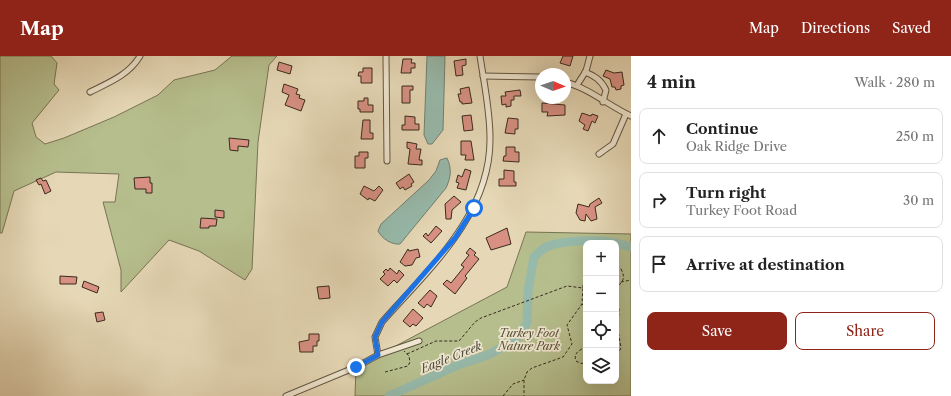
<!DOCTYPE html>
<meta charset="utf-8">
<style>
:root{--surface:#fff;--page:#f2f2f2;--text:#222;--muted:#767676;--line:#e0e0e0;--accent:#8f2418}
body{margin:0;font-family:"Libre Caslon Text",serif;background:var(--page);color:var(--text)}
.controls{position:absolute;right:12px;bottom:12px;display:grid;overflow:hidden;border-radius:8px;box-shadow:0 4px 16px #0002}
.controls button{width:36px;height:36px;display:grid;place-items:center;padding:0;border:0;border-bottom:1px solid var(--line);background:var(--surface);color:var(--text);font:20px sans-serif}
.compass{position:absolute;left:535px;top:12px;width:36px;height:36px;border-radius:50%;background:var(--surface);box-shadow:0 4px 16px #0002;rotate:92deg}
.stop{position:absolute;width:12px;height:12px;margin:-9px;border:3px solid #1a73e8;border-radius:50%;background:#fff}
.stop.end{background:#1a73e8;border-color:#fff;box-shadow:0 1px 4px #0008}
.list{margin:0;padding:0;list-style:none}
h2{display:flex;justify-content:space-between;align-items:center;height:52px;margin:0;padding:0 16px;font-size:17px}
h2 small{font-size:13px;font-weight:400;color:var(--muted)}
.list li{display:grid;grid-template-columns:26px 1fr auto;gap:12px;align-items:center;box-sizing:border-box;height:56px;margin:0 8px 8px;padding:0 8px;border:1px solid var(--line);border-radius:8px}
.list b{display:block;font-size:15px;white-space:nowrap}
.list p{margin:0;font-size:13px;white-space:nowrap;color:var(--muted)}
.list em{font-size:13px;font-style:normal;color:var(--muted)}
.actions{display:flex;gap:8px;padding:12px 16px}
.actions a{flex:1;padding:9px 0;border:1px solid var(--accent);border-radius:8px;text-align:center;font-size:14px;color:var(--accent)}
.actions .main{background:var(--accent);color:#fff}
.icon{flex:none;width:22px;height:22px;fill:none;stroke:currentColor;stroke-width:2;stroke-linecap:round;stroke-linejoin:round}
.map{position:relative;flex:none;width:631px;height:340px;overflow:hidden}
header{display:flex;align-items:center;gap:24px;box-sizing:border-box;height:56px;padding:0 20px;background:var(--accent);color:#fff}
header strong{font-size:19px}
nav{display:flex;gap:22px;margin-inline-start:auto;font-size:14px}
main{display:flex}
aside{flex:1;background:var(--surface)}
.map>svg:first-child{display:block}
.green{fill:#b6be8d;stroke:#787454;fill-rule:evenodd}
.water{fill:#97baab;stroke:#718072}
.lines{fill:none;stroke-linecap:round;stroke-linejoin:round}
.river{stroke:#97baab;stroke-width:9}
.building{fill:#d79082;stroke:#392a1c}
.minor-casing{stroke:#645642;stroke-width:7}
.path{stroke:#392a1c;stroke-width:1;stroke-dasharray:3 2;stroke-linecap:butt}
.minor{stroke:#efe6d0;stroke-width:5}
.route{stroke:#1a73e8;stroke-width:5}
.labels{text-anchor:middle;dominant-baseline:central;stroke-width:3.5;stroke-linejoin:round;paint-order:stroke}
.park-label{font-size:11px;font-style:italic;fill:#584f38;stroke:#efe6d0}
.water-label{font-size:12px;font-style:italic;fill:#504e40;stroke:#efe6d0}
</style>
<header>
<strong>Map</strong>
<nav><a>Map</a><a>Directions</a><a>Saved</a></nav>
</header>
<main>
<div class="map">
<svg width="631" height="340" viewBox="0 0 631 340">
<rect width="100%" height="100%" fill="#e6d8b6"/>
<filter id="stains"><feTurbulence type="fractalNoise" baseFrequency=".005" numOctaves="4"/><feColorMatrix values="0 0 0 0 .2 0 0 0 0 .09 0 0 0 0 .02 0 0 0 .5 -.17"/></filter>
<radialGradient id="worn" r=".72"><stop offset=".6" stop-color="#630" stop-opacity="0"/><stop offset="1" stop-color="#630" stop-opacity=".3"/></radialGradient>
<!-- green -->
<g class="green">
<path d="M0,0h51l6,7 -3,21 5,6 -27,33 4,14 9,7 19,-6 50,-21 44,-22 16,-15 41,-10 17,-14h45l-8,9 -11,77 -6,127 -7,11 -46,-29 -30,-11 -48,52v-22l-18,-68h12l4,-28 -63,-2 -42,19 -12,42h-2z"/>
<path d="M526,176l105,2v162h-276l1,-29 151,-80zM586,187h30v138h-30z"/>
</g>
<!-- water -->
<g class="water">
<path d="M427,0h18l-2,74 -11,14h-4l-4,-9z"/>
<path d="M447,102c5,11 4,19 -1,30l-46,56c-8,1 -18,-5 -22,-13l3,-7 48,-44 7,-9 4,-11z"/>
</g>
<g class="lines">
<!-- river -->
<g class="river">
<path d="M616,187l15,4"/>
<path d="M389,340l69,-31 30,-10 28,-15 11,-17 1,-32 6,-34c4,-3 8,-8 12,-10 17,-7 52,-8 70,-4"/>
</g>
</g>
<!-- building -->
<g class="building">
<path d="M563,0h10l-3,10 -10,-3z"/>
<path d="M403,3h9l-1,4h4v5h-4v5h-10z"/>
<path d="M466,3v6l-4,1 1,9 -7,1 -2,-15z"/>
<path d="M279,6l13,4 -2,8 -13,-4z"/>
<path d="M363,12h9v15h-11v-7h-3l1,-4h4z"/>
<path d="M606,14l8,3 8,-1 2,13 -3,1v3l-5,1 -1,-3h-3l-2,-8 -7,-3z"/>
<path d="M284,28l14,5 -2,5 4,1 -1,3 6,2 -4,11 -16,-6 4,-10 -7,-3z"/>
<path d="M402,30h11v4h-3v13h-8z"/>
<path d="M469,31l3,16 -10,1v-2h-2l-2,-8h3l-1,-5z"/>
<path d="M520,34l1,6h-7v4h-3v6l-5,1v-3l-4,1 -1,-9h5l-1,-4z"/>
<path d="M364,42h4v7h5v7h-13v-3h-2v-8h6z"/>
<path d="M542,47l23,2v10l-18,1 1,-4h-6z"/>
<path d="M582,57l9,3 1,-2 6,2 -3,7 -3,-2 -4,10 -5,-2 2,-4 -6,-4z"/>
<path d="M471,59l2,15 -9,1 -2,-15z"/>
<path d="M405,60l10,1v7h4v6h-17v-5h3z"/>
<path d="M508,62l10,1v10h-3v5l-10,-1z"/>
<path d="M363,64h7v13h3v6h-12z"/>
<path d="M229,82l20,2 -1,7 -10,-1v5l-8,-1z"/>
<path d="M461,85h10l3,19h-9l1,-5h-5z"/>
<path d="M407,86l10,2 -1,5h5l-2,11h3v5l-14,-1 2,-15 -3,-1z"/>
<path d="M506,91h9v5h4v10l-16,-1 1,-5h2z"/>
<path d="M359,96h9v6h-3v10h-10v-12h4z"/>
<path d="M465,113l6,2 -5,19 -9,-2 2,-5 -3,-1 2,-7 4,2z"/>
<path d="M504,114l10,1v11h2v4h-17v-7h5z"/>
<path d="M409,118l5,8 -3,2 1,2 -7,4 -2,-3 -3,2 -4,-6z"/>
<path d="M150,121v6h2v10h-6v-4h-11l-1,-11z"/>
<path d="M41,122l2,3 3,-1 5,11 -6,3 -4,-10 -2,1 -3,-5z"/>
<path d="M364,130l10,5 5,-5 4,4 -8,11 -6,-3 -1,2 -8,-6z"/>
<path d="M454,140l7,6 -9,8 -1,9h-5l-1,-15z"/>
<path d="M599,142l3,5 -7,4 2,12 -6,2 -5,-7 -1,7 -5,-1 -4,-7 2,-9 11,3 1,-3z"/>
<path d="M215,154l9,1v7l-9,-1z"/>
<path d="M201,162l16,1 -1,7h-7v2h-9z"/>
<path d="M436,170l6,5 -11,12 -8,-7 3,-3 2,3z"/>
<path d="M507,172l4,16 -20,6 -5,-12z"/>
<path d="M470,192l6,5 -2,2 5,4 -14,17 2,2 -12,16 -12,-10 4,-4 4,3 13,-16 -3,-2 8,-10 -3,-2z"/>
<path d="M408,193l1,2 9,-2 2,8 -4,1 -4,7 -7,1 -5,-4z"/>
<path d="M390,212l7,6 2,-4 5,5 -7,8 -3,-3 -6,6 -8,-7 5,-5 -2,-2 3,-3 2,2z"/>
<path d="M60,220l17,1 -1,7h-16z"/>
<path d="M84,225l15,6 -2,6 -15,-6z"/>
<path d="M329,230l1,12 -11,1 -2,-12z"/>
<path d="M430,234l7,6 -6,11 -4,-3 -3,4 -6,-5z"/>
<path d="M413,253l10,9 -7,8 -3,-2 -3,3 -7,-6z"/>
<path d="M103,256l2,8 -8,2 -2,-9z"/>
<path d="M309,278h10v7h-2v5h-4v6h-13l-1,-10 10,-2z"/>
</g>
<g class="lines">
<defs>
<g id="minor">
<path d="M386,0l1,105"/>
<path d="M585,16c10,4 16,8 21,18l-3,12"/>
<path d="M483,20l58,1"/>
<path d="M565,26c24,6 44,24 66,34"/>
<path d="M577,29l9,-14 4,-15"/>
<path d="M90,36c18,-9 39,-17 50,-36"/>
<path d="M599,98l14,-10 13,-30"/>
<path d="M378,299l-3,-18 7,-15c47,-53 109,-108 108,-184 0,-28 -6,-55 -10,-82"/>
<path d="M286,340l70,-29 22,-12 41,-14"/>
</g>
</defs>
<!-- minor casing -->
<use href="#minor" class="minor-casing"/>
<!-- path -->
<g class="path">
<path d="M616,211l5,2c5,10 2,12 -5,19"/>
<path d="M586,225l-3,4v3h3"/>
<path d="M616,227l15,-3"/>
<path d="M582,248l4,4"/>
<path d="M616,248l3,5 -1,21 3,18 -5,9"/>
<path d="M586,290c-6,5 -13,6 -10,15l4,2 6,1"/>
<path d="M407,298l29,-13h23l16,-19 6,-4 86,-32 16,2 -1,16 -15,21 5,19 -9,13 -31,11 -5,4 -3,8v16"/>
<path d="M385,316l23,-6 2,-4 -1,-6 -5,-5"/>
<path d="M503,340l10,-12 11,-4"/>
</g>
<!-- minor -->
<use href="#minor" class="minor"/>
</g>
<g class="lines">
<!-- route -->
<path class="route" d="M356,311l22,-12 -3,-18 7,-15 73,-84 19,-30"/>
</g>
<g class="labels">
<!-- park labels -->
<g class="park-label">
<text x="529" y="277">Turkey Foot<tspan x="529" dy="13">Nature Park</tspan></text>
</g>
<!-- water labels -->
<g class="water-label">
<text transform="translate(451 301) rotate(-22)">Eagle Creek</text>
</g>
</g>
<rect width="100%" height="100%" filter="url(#stains)"/>
<rect width="100%" height="100%" fill="url(#worn)"/>
</svg>
<div class="controls">
<button>+</button>
<button>−</button>
<button><svg class="icon" aria-label="locate" viewBox="0 0 24 24"><circle cx="12" cy="12" r="6"/><path d="M12 2v4M12 18v4M2 12h4M18 12h4"/></svg></button>
<button><svg class="icon" aria-label="layers" viewBox="0 0 24 24"><path d="M12 4l9 5-9 5-9-5zM3 14l9 5 9-5"/></svg></button>
</div>
<svg class="compass" viewBox="-18 -18 36 36"><path d="M0-13l5 13h-10z" fill="#e53935"/><path d="M0 13l5-13h-10z" fill="#767676"/></svg>
<div class="stop" style="left:474px;top:152px"></div>
<div class="stop end" style="left:356px;top:311px"></div>
</div>
<aside>
<h2>4 min<small>Walk · 280 m</small></h2>
<ul class="list">
<li><svg class="icon" aria-label="ahead" viewBox="0 0 24 24"><path d="M12 20V5M6 11l6-6 6 6"/></svg><div><b>Continue</b><p>Oak Ridge Drive</p></div><em>250 m</em></li>
<li><svg class="icon" aria-label="right" viewBox="0 0 24 24"><path d="M7 20v-9h11M14 6l5 5-5 5"/></svg><div><b>Turn right</b><p>Turkey Foot Road</p></div><em>30 m</em></li>
<li><svg class="icon" aria-label="arrive" viewBox="0 0 24 24"><path d="M6 21V4h12l-3 4 3 4H6"/></svg><div><b>Arrive at destination</b></div></li>
</ul>
<div class="actions"><a class="main">Save</a><a>Share</a></div>
</aside>
</main>
